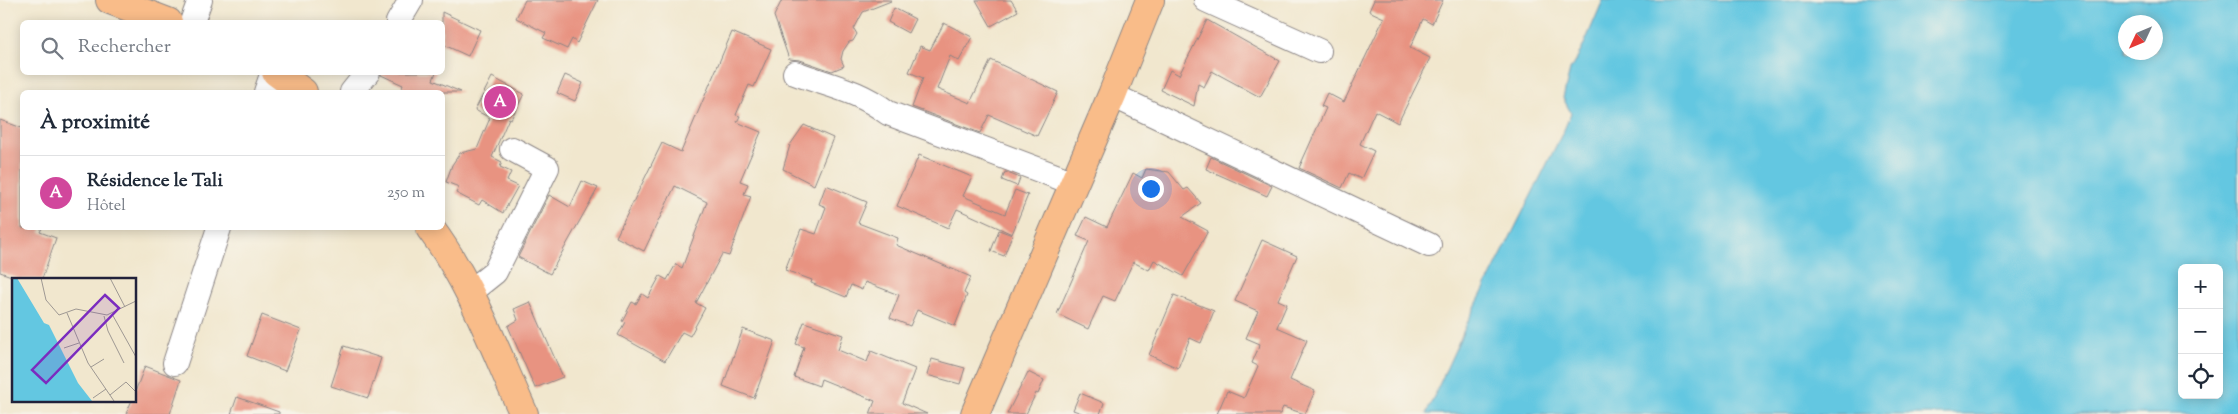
<!DOCTYPE html>
<html lang="fr">
<meta charset="utf-8">
<style>
:root{--surface:#fff;--page:#f6f6f7;--text:#1f2937;--muted:#747a83;--line:#e0e1e3;--accent:#c8321e}
body{margin:0;font-family:"Sorts Mill Goudy",serif;background:var(--page);color:var(--text)}
.controls{position:absolute;right:15px;bottom:15px;display:grid;overflow:hidden;border-radius:8px;box-shadow:0 2px 12px #0003}
.controls button{width:45px;height:45px;display:grid;place-items:center;padding:0;border:0;border-bottom:1px solid var(--line);background:var(--surface);color:var(--text);font:25px sans-serif}
.compass{position:absolute;left:2118px;top:15px;width:45px;height:45px;border-radius:50%;background:var(--surface);box-shadow:0 2px 12px #0003;rotate:226deg}
.you{position:absolute;left:1150px;top:188px;width:18px;height:18px;margin:-12px;border:4px solid #fff;border-radius:50%;background:#1a73e8;box-shadow:0 0 0 8px #1a73e833}
.badge{display:grid;place-items:center;width:32px;height:32px;border-radius:50%;background:var(--accent);color:#fff;font-size:16px;font-weight:700}
.pin{position:absolute;translate:-50% -50%;border:2px solid #fff;box-shadow:0 1px 5px #0006}
.list{margin:0;padding:0;list-style:none}
h2{display:flex;justify-content:space-between;align-items:center;height:65px;margin:0;padding:0 20px;font-size:21px}
h2 small{font-size:16px;font-weight:400;color:var(--muted)}
.list li{display:grid;grid-template-columns:32px 1fr auto;gap:15px;align-items:center;box-sizing:border-box;height:75px;padding:0 20px;border-top:1px solid var(--line)}
.list b{display:block;font-size:19px;white-space:nowrap}
.list p{margin:0;font-size:16px;white-space:nowrap;color:var(--muted)}
.list em{font-size:16px;font-style:normal;color:var(--muted)}
.icon{flex:none;width:28px;height:28px;fill:none;stroke:currentColor;stroke-width:2;stroke-linecap:round;stroke-linejoin:round}
.map{position:relative;flex:none;width:2238px;height:414px;overflow:hidden}
.search{position:absolute;background:var(--surface);box-shadow:0 2px 12px #0003;left:20px;top:20px;width:425px;height:55px;display:flex;align-items:center;gap:12px;box-sizing:border-box;padding:0 18px;border-radius:8px;color:var(--muted);font-size:19px}
.panel{position:absolute;background:var(--surface);box-shadow:0 2px 12px #0003;left:20px;top:90px;width:425px;height:140px;border-radius:8px}
.map>svg:first-child{display:block}
.water{fill:#63c7e1;stroke:#42748e;fill-rule:evenodd}
.building{fill:#e89381}
.lines{fill:none;stroke-linecap:round;stroke-linejoin:round}
.minor-casing{stroke:#8a8484;stroke-width:26}
.major-casing{stroke:#8a8484;stroke-width:30}
.minor{stroke:#fff;stroke-width:24}
.major{stroke:#f9bc89;stroke-width:28}
.inset-road{fill:none;stroke:#9e9893;stroke-width:1}
.view{fill:#7b2cbf;fill-opacity:0.15;stroke:#7b2cbf;stroke-width:2.5}
.inset-edge{fill:none;stroke:#22223b;stroke-width:2.5}
</style>
<div class="map">
<svg width="2238" height="414" viewBox="0 0 2238 414">
<rect width="100%" height="100%" fill="#f7f3e8"/>
<filter id="ink" filterUnits="userSpaceOnUse"><feTurbulence type="fractalNoise" baseFrequency=".02" numOctaves="2"/><feDisplacementMap in="SourceGraphic" scale="10" xChannelSelector="R" yChannelSelector="G"/><feConvolveMatrix kernelMatrix="1 2 1 2 8 2 1 2 1" color-interpolation-filters="sRGB"/></filter>
<filter id="wash" filterUnits="userSpaceOnUse"><feTurbulence type="fractalNoise" baseFrequency=".0096" numOctaves="4" result="noise"/><feDisplacementMap in="SourceGraphic" scale="20" xChannelSelector="R" yChannelSelector="G"/><feGaussianBlur stdDeviation="1.12" result="paint"/><feColorMatrix in="noise" values="0 0 0 0 0 0 0 0 0 0 0 0 0 0 0 0 0 1.4 0 .05"/><feComposite in="paint" operator="in"/></filter>
<g filter="url(#wash)">
<rect width="100%" height="100%" fill="#f1e7ce"/>
<!-- water -->
<path class="water" d="M1603,0h635v414h-812l43,-95 95,-189 7,-17 -8,-15 7,-28 12,-21zM2126,22h30v30h-30zM2182,268h37v127h-37z"/>
<g id="blocks">
<!-- building -->
<g class="building">
<path d="M525,0h73l-21,43 -5,-4 -5,10 -24,-11 3,-5 -30,-15z"/>
<path d="M782,0h109v1l-28,11 -9,17 3,5 -4,7 -4,1 -6,9 -2,8 3,7 -12,5 -32,-11 -11,-1 -15,-43z"/>
<path d="M976,0h35l7,11 -27,15z"/>
<path d="M1374,0h69l-11,24 -9,-5 -13,29 20,10 -32,65 -23,-12 -15,33 14,7 -13,28 -12,-6 -7,15 -43,-20 27,-60 -5,-2 6,-13 17,9 40,-84 -15,-7z"/>
<path d="M894,8l21,11 -7,14 -20,-11z"/>
<path d="M442,12l38,18 -12,26 -26,-12z"/>
<path d="M1207,20l73,41 -20,36 -48,-26 -8,16 -6,-3 -4,22 -33,-16 9,-20 9,5z"/>
<path d="M944,23l28,14 -13,24 -9,-5 -13,33 33,14 21,-43 67,32 -21,44 -48,-21 -9,18 -68,-26 11,-29 -14,-6 11,-26 10,4z"/>
<path d="M732,32l39,17 -17,38 -5,-2 -13,30 4,1 -3,6 24,10 -21,49 8,3 -4,10 7,2 -22,60 -7,-2 -26,49 9,5 -15,28 -8,-4 -17,29 -47,-26 7,-13 -3,-1 10,-19 4,2 6,-10 6,4 12,-22 7,4 9,-16 6,4 25,-66 -32,-16 -31,65 -28,-14 46,-94 19,9z"/>
<path d="M381,72h55l-3,8 28,12h-61l3,-7 -22,-10z"/>
<path d="M565,75l18,8 -8,18 -18,-8z"/>
<path d="M492,77l32,17 -13,25 -2,-1 -17,39 10,5 -2,5 11,5 -4,9 11,5 -15,27 -21,-13 -3,5 -23,-12 3,-6 -13,-5 6,-17 8,-12 17,-4 13,-31 -15,-8z"/>
<path d="M0,120l22,8v100h20l-2,4 16,6 -14,41h-22l-20,-7z"/>
<path d="M804,125l29,13 -19,47 -31,-16 7,-24z"/>
<path d="M919,155l53,22 -9,19 42,18 10,-24 13,5 -16,39 -55,-25 -9,19 -51,-22z"/>
<path d="M1211,157l61,29 -5,10 -61,-27z"/>
<path d="M1146,169l23,3 15,18 4,-2 13,15 -19,14 26,14 -25,45 -29,-16 -5,10 -16,-8 -18,39 -12,-5 -15,33 -31,-15 32,-73 -12,-5 9,-19 21,10 26,-54 9,5z"/>
<path d="M1005,172l15,6 -3,8 -15,-6z"/>
<path d="M582,181l16,7 -48,86 -32,-17 31,-62 21,12z"/>
<path d="M826,185l41,17 -9,21 40,15 -2,7 75,32 -7,16 3,2 -12,31 -38,-16 -7,16 -20,-8 9,-23 -34,-13 -3,8 -11,-5 -5,12 -35,-14 1,-3 -27,-10 16,-41 15,5 10,-27 -7,-3z"/>
<path d="M999,230l13,5 -8,21 -13,-5z"/>
<path d="M1262,240l35,16 -19,44 9,4 -10,23 30,13 -17,40 25,11 -10,23 -22,-7 -3,7h-63l10,-23 17,7 14,-32 -6,-3 8,-19 -14,-6 12,-27 -23,-10z"/>
<path d="M1174,295l40,16 -13,32 -11,-5 -12,30 -29,-13z"/>
<path d="M530,302l33,75 -28,11 -27,-62 10,-6 -4,-11z"/>
<path d="M262,315l39,15 -16,41 -38,-15z"/>
<path d="M804,322l39,13 -5,15 29,12 4,-11 44,18 -13,34 25,11h-57l5,-13 -54,-22 -2,7 -25,-9 10,-30 -8,-3z"/>
<path d="M743,329l32,12 -21,57 -31,-12z"/>
<path d="M344,346l37,12 -13,40 -37,-12z"/>
<path d="M932,359l33,9 -5,16 -33,-9z"/>
<path d="M145,366l36,14 -11,34h-44l6,-14h3v-8z"/>
<path d="M1028,372l16,8 -6,14 -2,-1 -10,21h-19z"/>
<path d="M1080,393l24,10 -4,11h-16l-11,-4z"/>
<path d="M237,397l42,15v2h-48z"/>
</g>
</g>
</g>
<g filter="url(#ink)">
<use href="#blocks" fill-opacity="0" stroke="#8a8484" stroke-width="1"/>
<g class="lines">
<defs>
<g id="minor">
<path d="M1206,0l113,51"/>
<path d="M192,22l8,-22"/>
<path d="M398,22l13,-22"/>
<path d="M795,73c35,13 63,17 93,40l186,70"/>
<path d="M266,92l7,-20"/>
<path d="M352,92l16,-20"/>
<path d="M1112,95l317,150"/>
<path d="M470,292l25,-20 52,-104 -35,-19"/>
<path d="M175,363l44,-135"/>
</g>
<g id="major">
<path d="M110,0l58,22"/>
<path d="M276,72l27,20"/>
<path d="M430,228c42,56 65,123 94,186"/>
<path d="M975,414l137,-319 38,-95"/>
</g>
</defs>
<!-- minor casing -->
<use href="#minor" class="minor-casing"/>
<!-- major casing -->
<use href="#major" class="major-casing"/>
<!-- minor -->
<use href="#minor" class="minor"/>
<!-- major -->
<use href="#major" class="major"/>
</g>
</g>
<!-- overview -->
<g transform="translate(12 278)">
<rect width="124" height="124" fill="#f1e7ce"/>
<path d="M0,0h5l27,45 5,2 29,58 14,18h-80z" fill="#63c7e1"/>
<path class="inset-road" d="M29,0l5,22 13,15 17,-6 31,6 29,-14M98,0l15,29M55,35l21,50 26,38M100,36l24,43M92,38l4,15 16,32M52,70l15,-5M79,89l13,-8M98,117l16,-13 10,10M81,120l13,-9"/>
<path class="view" d="M93,17l14,13 -73,75 -14,-13z"/>
<rect width="124" height="124" class="inset-edge"/>
</g>
</svg>
<div class="controls">
<button>+</button>
<button>−</button>
<button><svg class="icon" aria-label="locate" viewBox="0 0 24 24"><circle cx="12" cy="12" r="6"/><path d="M12 2v4M12 18v4M2 12h4M18 12h4"/></svg></button>
</div>
<svg class="compass" viewBox="-18 -18 36 36"><path d="M0-13l5 13h-10z" fill="#e53935"/><path d="M0 13l5-13h-10z" fill="#747a83"/></svg>
<div class="you"></div>
<div class="pin badge" style="left:500px;top:102px;background:#d1479c">A</div>
<div class="search"><svg class="icon" aria-label="search" viewBox="0 0 24 24"><circle cx="10" cy="10" r="6"/><path d="M15 15l6 6"/></svg>Rechercher</div>
<section class="panel">
<h2>À proximité<small></small></h2>
<ul class="list">
<li><span class="badge" style="background:#d1479c">A</span><div><b>Résidence le Tali</b><p>Hôtel</p></div><em>250 m</em></li>
</ul>
</section>
</div>
